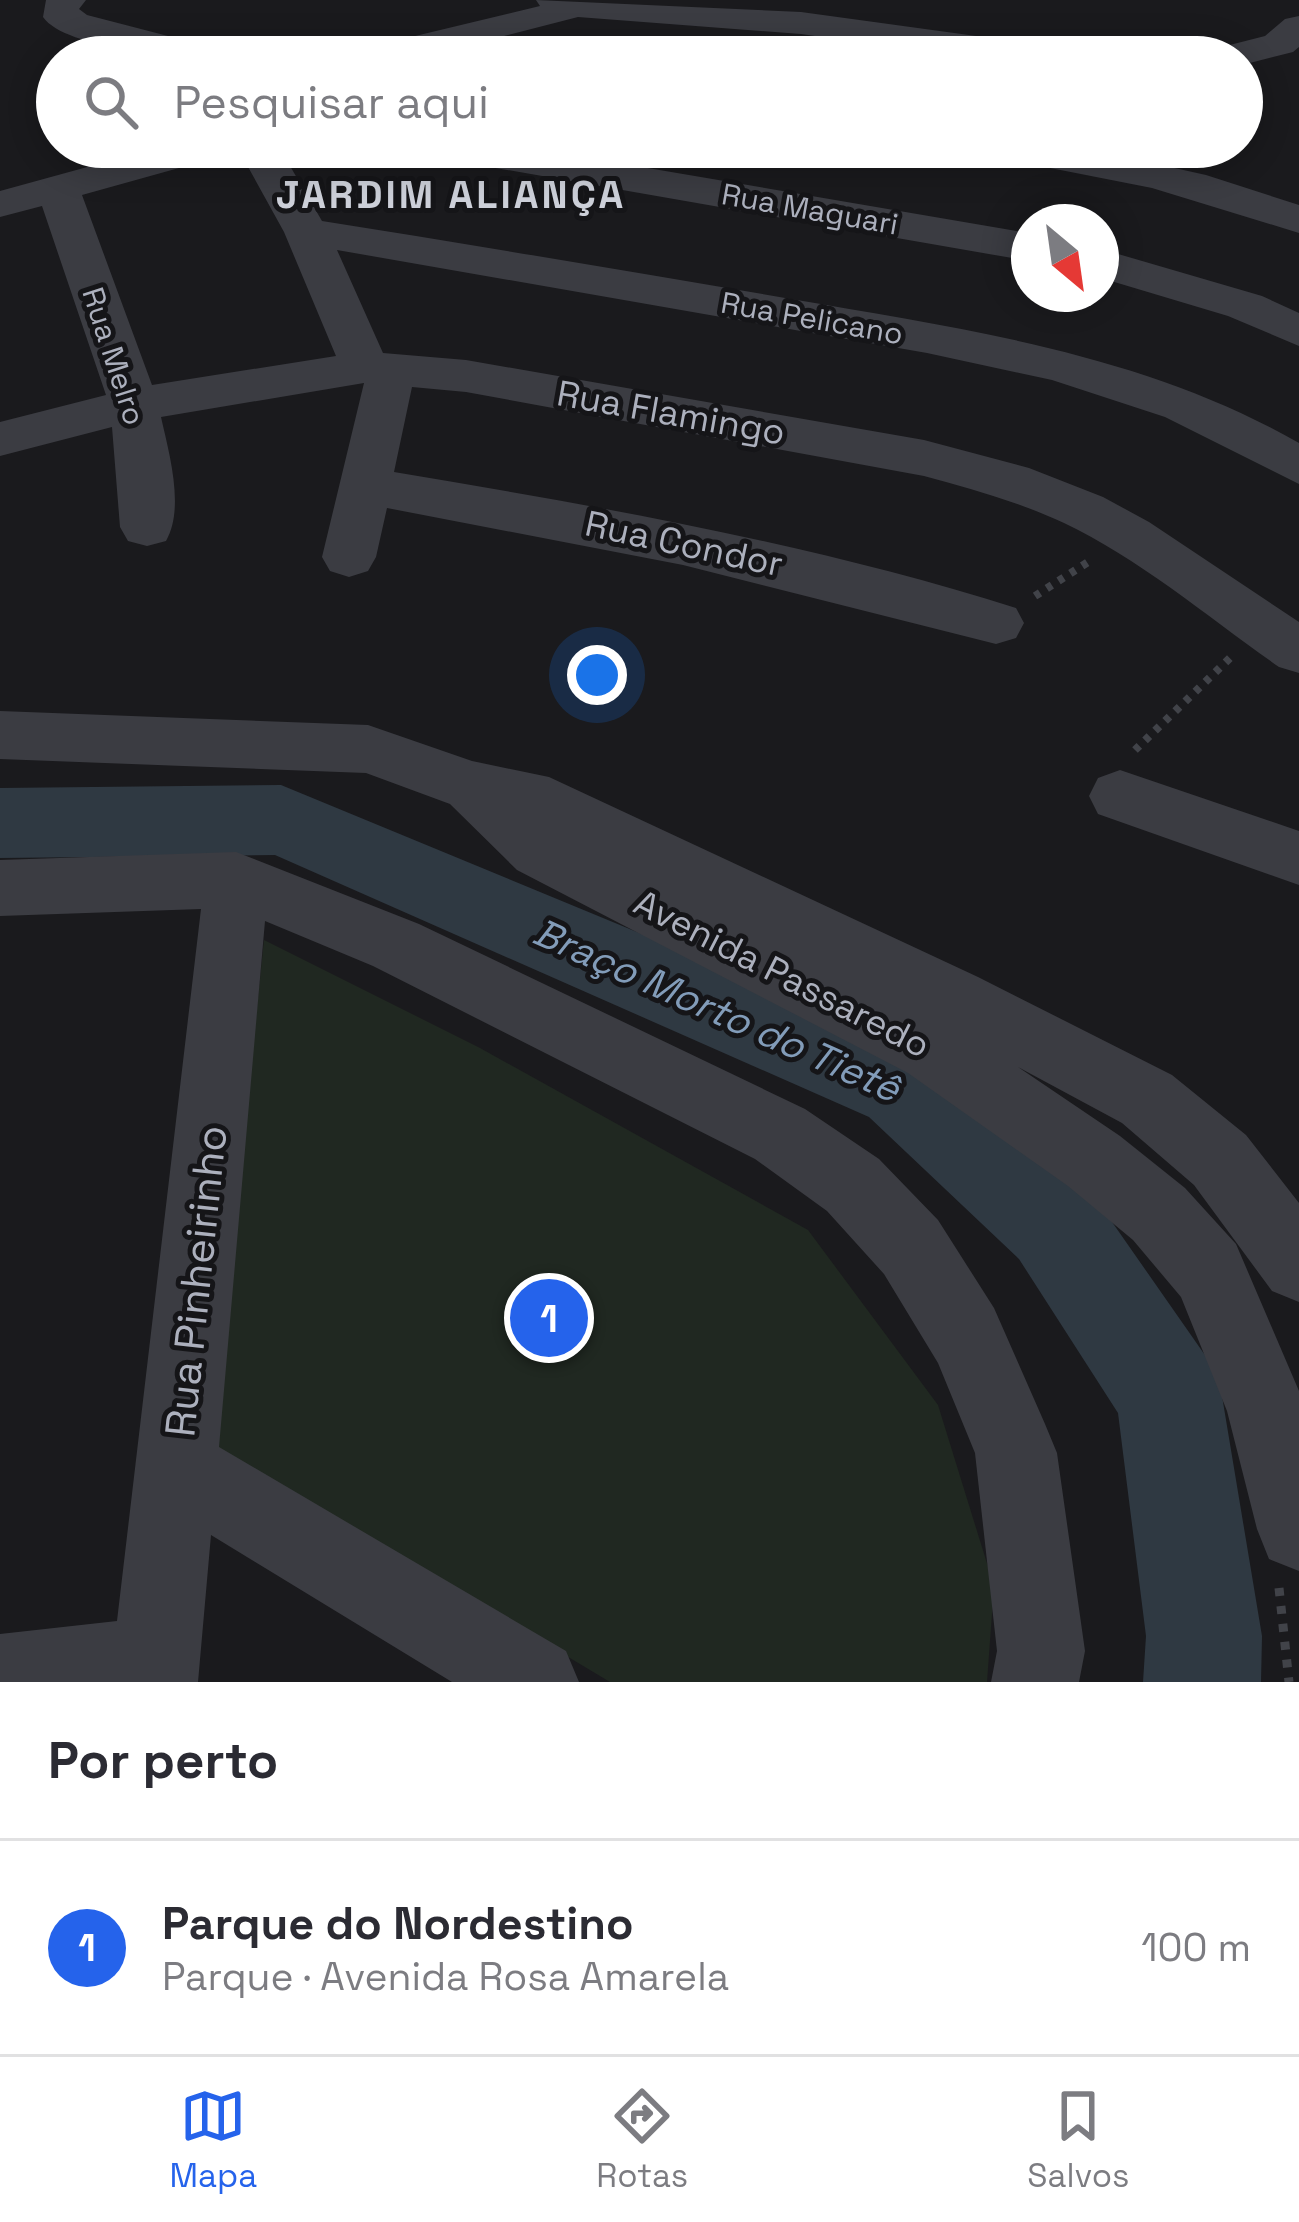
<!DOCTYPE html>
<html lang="pt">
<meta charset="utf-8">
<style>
:root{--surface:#fff;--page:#f2f2f3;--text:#2b2b33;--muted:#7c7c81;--line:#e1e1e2;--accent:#2563eb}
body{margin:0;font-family:"Space Grotesk",sans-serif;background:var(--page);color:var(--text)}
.compass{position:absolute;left:1011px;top:204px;width:108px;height:108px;border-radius:50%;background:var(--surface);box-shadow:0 6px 30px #0003;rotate:151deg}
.you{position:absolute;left:597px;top:675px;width:42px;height:42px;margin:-30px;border:9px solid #fff;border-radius:50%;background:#1a73e8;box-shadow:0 0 0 18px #1a73e833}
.badge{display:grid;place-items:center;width:78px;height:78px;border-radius:50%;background:var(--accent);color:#fff;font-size:39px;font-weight:700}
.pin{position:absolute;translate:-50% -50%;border:6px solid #fff;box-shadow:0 3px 12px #0006}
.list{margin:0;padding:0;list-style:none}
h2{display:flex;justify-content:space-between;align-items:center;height:156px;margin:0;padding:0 48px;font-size:51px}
h2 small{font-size:39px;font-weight:400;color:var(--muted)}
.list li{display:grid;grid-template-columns:78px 1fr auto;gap:36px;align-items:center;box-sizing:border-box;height:216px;padding:0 48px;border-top:3px solid var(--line)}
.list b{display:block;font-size:45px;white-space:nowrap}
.list p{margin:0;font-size:39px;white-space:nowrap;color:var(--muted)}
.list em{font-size:39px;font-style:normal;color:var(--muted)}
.icon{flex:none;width:66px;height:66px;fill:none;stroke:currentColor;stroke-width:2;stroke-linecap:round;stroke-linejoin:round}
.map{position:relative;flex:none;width:1299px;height:1682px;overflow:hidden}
.search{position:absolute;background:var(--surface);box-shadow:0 6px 30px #0003;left:36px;right:36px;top:36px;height:132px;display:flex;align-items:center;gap:30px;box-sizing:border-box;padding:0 42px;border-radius:66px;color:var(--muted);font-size:45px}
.sheet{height:372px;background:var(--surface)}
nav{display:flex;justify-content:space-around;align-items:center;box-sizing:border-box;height:168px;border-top:3px solid var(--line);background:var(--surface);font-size:33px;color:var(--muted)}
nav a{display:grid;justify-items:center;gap:6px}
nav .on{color:var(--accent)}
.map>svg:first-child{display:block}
.green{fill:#202821}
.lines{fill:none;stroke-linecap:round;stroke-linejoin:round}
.river{fill:#2f3942;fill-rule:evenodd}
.path-far1{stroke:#414349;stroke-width:8;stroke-dasharray:6 8;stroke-linecap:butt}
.path{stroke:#414349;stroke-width:9;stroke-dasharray:8 10;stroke-linecap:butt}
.minor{fill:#3b3c42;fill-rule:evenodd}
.labels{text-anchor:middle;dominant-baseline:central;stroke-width:10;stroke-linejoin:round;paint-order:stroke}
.far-street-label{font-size:30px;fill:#acb0bd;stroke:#151518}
.street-label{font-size:36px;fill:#acb0bd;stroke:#151518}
.far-district-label{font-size:39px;font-weight:bold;letter-spacing:3px;fill:#cdd0d9;stroke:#151518}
.water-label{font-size:39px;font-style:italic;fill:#829cb9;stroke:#151518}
.near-street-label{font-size:42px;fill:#acb0bd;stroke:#151518}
</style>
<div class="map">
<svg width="1299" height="1682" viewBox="0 0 1299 1682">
<rect width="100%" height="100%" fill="#1a1a1d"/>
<!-- green -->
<path class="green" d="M264,940l216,108 328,182 130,175 56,181 -7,96h-377l-398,-238z"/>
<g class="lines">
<!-- river -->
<path class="river" d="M281,785l654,270 154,134 118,169 15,38 40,240 -1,46h-118l3,-46 -28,-223 -99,-154 -150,-142 -594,-262 -275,3v-70z"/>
<!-- path-far1 -->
<g class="path-far1">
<path d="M1035,596l53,-34"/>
<path d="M1135,750l97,-94"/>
</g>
<!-- path -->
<path class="path" d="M1279,1588l10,94"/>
<!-- minor -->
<g class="minor">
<path d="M46,0h40l-7,9 8,6 131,34 6,8c-40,0 -158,-7 -181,-40z"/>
<path d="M536,0l265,12 240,33 14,4 6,8h-102l-158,-23 -223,-17 -155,40h-68l6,-8 179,-43z"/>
<path d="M1299,16v31l-6,5 -51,13v-8h-34l6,-8 51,-13 20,-17z"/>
<path d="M160,147h68l-6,9 -140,39 70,190 184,-29 -52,-124 -47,-85h42l43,74c157,25 313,51 469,78 174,30 353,55 508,144v41l-134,-67 -113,-37 -125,-27 -590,-103 46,103 83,7 458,80 105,28 74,29 46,25 150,100v51l-20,-6c-70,-49 -139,-108 -215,-144 -45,-21 -92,-34 -140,-47l-458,-84 -54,-5 -18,85c209,35 420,72 622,136l8,15 -8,15 -20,6 -313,-79 -296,-57 -11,49 -8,14 -19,6 -19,-6 -8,-14 42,-174 -203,34c8,36 24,91 5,124l-19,5 -19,-5 -8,-14 -8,-100 -112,29v-34l106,-27 -64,-189 -42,11v-26z"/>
<path d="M429,147h95l505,86v28l-579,-101 -15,-4z"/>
<path d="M983,147h97l126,28 93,30v28l-147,-45 -163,-32z"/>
<path d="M1101,249l161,47 37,17v33l-71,-30 -127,-38z"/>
<path d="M0,711l368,14 104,36 77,16 429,200 194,98 74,60 53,68v99l-27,-11 -78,-106 -72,-62 -104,-56 102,69 65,52 51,56 63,147v180l-30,-12 -12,-30 -30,-118 -46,-114 -48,-57 -65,-54 -160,-113 -391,-203 -67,-66 -84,-31 -366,-14z"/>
<path d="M1120,770l179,61v54l-201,-71 -9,-18 9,-18z"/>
<path d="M236,852l183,72 386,185 74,50 59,61 56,88 51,116 12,29 28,198 -6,31h-88l6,-31 -22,-198 -37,-90 -54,-89 -57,-63 -72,-52 -382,-193 -108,-45 -46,526 347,204 13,31h-127l-241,-147 -13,147h-198v-48l117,-13 84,-712 -201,7v-56z"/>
</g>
</g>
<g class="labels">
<!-- far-street labels -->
<g class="far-street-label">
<text transform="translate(810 209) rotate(10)">Rua Maguari</text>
<text transform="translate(812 318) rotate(10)">Rua Pelicano</text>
<text transform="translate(114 356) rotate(72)">Rua Melro</text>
</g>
<!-- street labels -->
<g class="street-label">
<text transform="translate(671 413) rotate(10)">Rua Flamingo</text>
<text transform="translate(684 544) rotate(12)">Rua Condor</text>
<text transform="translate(782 974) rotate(27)">Avenida Passaredo</text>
</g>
<!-- far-district labels -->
<g class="far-district-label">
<text x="451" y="194">JARDIM ALIANÇA</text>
</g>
<!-- water labels -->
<g class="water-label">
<text transform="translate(717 1010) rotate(24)">Braço Morto do Tietê</text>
</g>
<!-- near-street labels -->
<g class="near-street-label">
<text transform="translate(196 1281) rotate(-84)">Rua Pinheirinho</text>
</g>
</g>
</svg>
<svg class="compass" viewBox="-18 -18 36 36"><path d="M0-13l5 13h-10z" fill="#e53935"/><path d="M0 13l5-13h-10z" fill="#7c7c81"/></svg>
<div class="you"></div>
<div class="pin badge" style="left:549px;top:1318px">1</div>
<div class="search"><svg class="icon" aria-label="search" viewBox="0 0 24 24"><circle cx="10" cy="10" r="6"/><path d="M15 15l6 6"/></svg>Pesquisar aqui</div>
</div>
<section class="sheet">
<h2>Por perto<small></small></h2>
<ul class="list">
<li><span class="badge">1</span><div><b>Parque do Nordestino</b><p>Parque · Avenida Rosa Amarela</p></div><em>100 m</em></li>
</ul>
</section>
<nav>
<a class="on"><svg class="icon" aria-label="map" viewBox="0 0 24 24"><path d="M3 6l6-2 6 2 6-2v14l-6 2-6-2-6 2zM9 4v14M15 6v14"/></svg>Mapa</a>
<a><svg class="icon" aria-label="directions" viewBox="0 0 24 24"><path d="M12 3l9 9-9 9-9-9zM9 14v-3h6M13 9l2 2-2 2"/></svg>Rotas</a>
<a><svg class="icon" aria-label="saved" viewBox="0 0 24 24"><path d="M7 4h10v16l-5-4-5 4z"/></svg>Salvos</a>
</nav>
